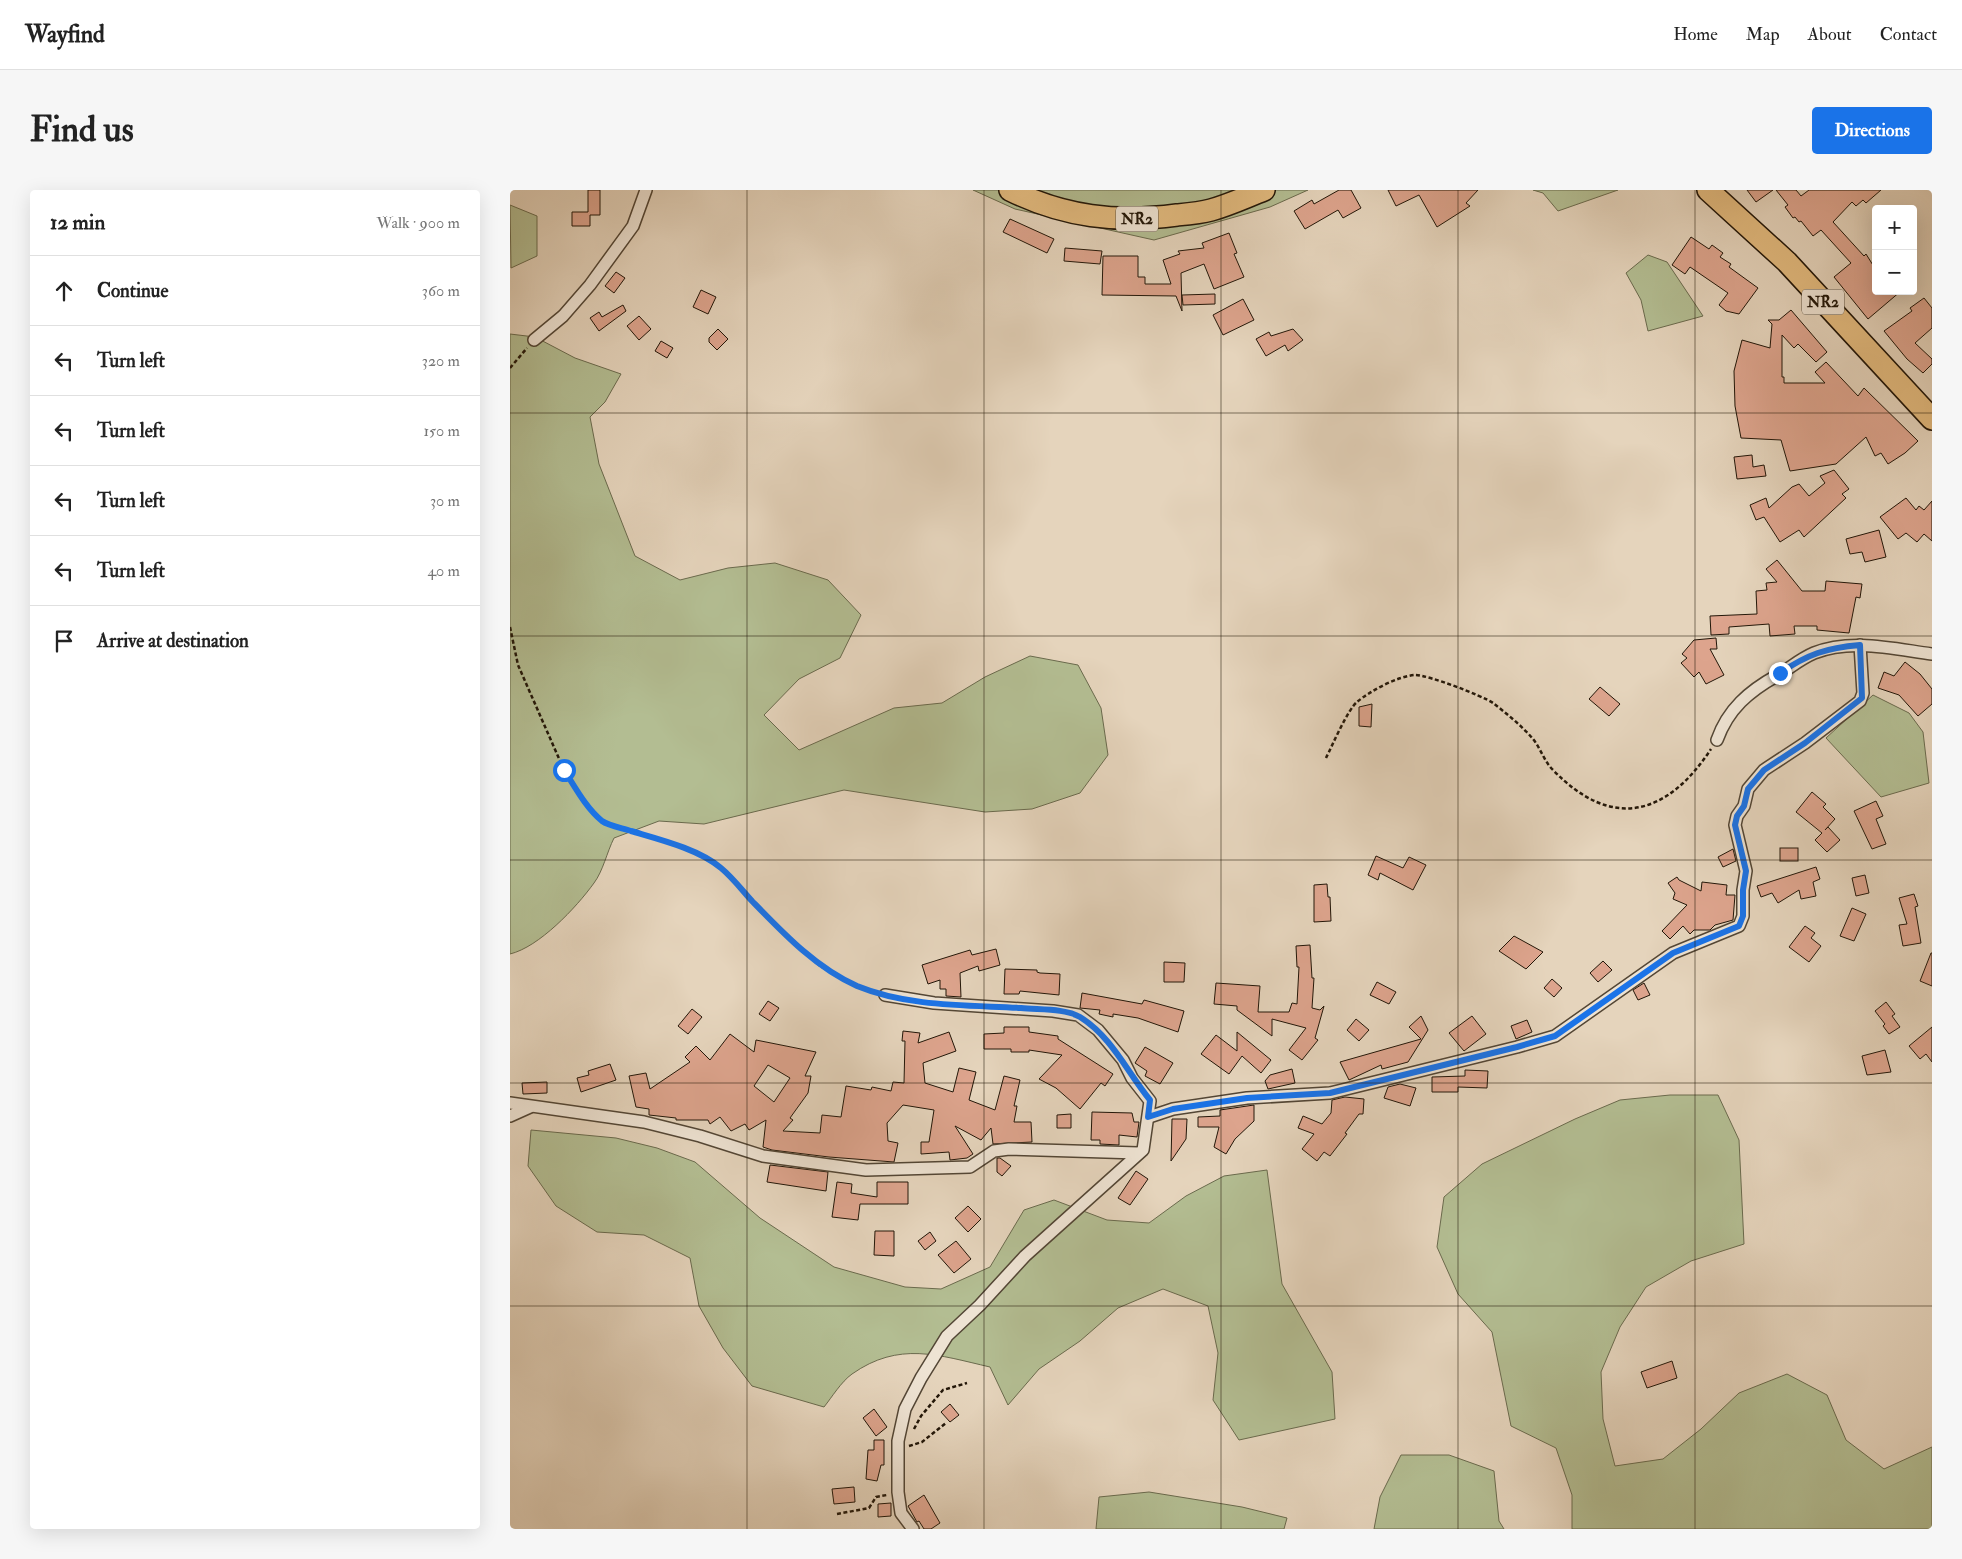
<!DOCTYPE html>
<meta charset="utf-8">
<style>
:root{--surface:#fff;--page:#f6f6f6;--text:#222;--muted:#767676;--line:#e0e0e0;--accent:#1a73e8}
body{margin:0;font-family:"IM FELL Double Pica",serif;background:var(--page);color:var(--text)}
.controls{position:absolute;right:15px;top:15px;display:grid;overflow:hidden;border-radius:5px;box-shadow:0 5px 20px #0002}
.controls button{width:45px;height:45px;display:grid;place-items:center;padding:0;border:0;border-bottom:1px solid var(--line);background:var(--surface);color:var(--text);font:25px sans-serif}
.stop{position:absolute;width:15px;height:15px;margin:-11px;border:4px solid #1a73e8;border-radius:50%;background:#fff}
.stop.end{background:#1a73e8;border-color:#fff;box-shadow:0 1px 5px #0008}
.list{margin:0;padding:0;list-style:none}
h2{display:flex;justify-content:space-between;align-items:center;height:65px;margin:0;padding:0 20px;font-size:21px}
h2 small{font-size:16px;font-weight:400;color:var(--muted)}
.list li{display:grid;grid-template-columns:32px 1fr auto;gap:15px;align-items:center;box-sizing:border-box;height:70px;padding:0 20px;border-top:1px solid var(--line)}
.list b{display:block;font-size:19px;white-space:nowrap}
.list em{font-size:16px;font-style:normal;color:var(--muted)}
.icon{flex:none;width:28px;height:28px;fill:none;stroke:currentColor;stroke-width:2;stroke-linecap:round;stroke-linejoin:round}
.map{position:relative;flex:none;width:1422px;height:1339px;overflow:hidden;border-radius:5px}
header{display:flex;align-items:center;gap:30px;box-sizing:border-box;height:70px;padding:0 25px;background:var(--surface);border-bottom:1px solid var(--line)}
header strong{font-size:24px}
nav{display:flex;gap:28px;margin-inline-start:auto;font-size:18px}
.intro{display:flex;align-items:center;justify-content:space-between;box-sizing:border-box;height:120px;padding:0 30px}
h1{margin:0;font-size:35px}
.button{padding:12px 22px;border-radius:5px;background:var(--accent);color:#fff;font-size:18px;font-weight:700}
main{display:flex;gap:30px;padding:0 30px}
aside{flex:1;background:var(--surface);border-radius:5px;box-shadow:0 5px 20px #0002}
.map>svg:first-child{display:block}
.green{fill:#b3bd92;stroke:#6a6a4d}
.building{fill:#dda48d;stroke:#221608;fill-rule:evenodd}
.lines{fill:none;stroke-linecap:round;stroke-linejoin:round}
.street-casing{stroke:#534635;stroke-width:14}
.highway-casing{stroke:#221608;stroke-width:24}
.path{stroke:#221608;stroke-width:2.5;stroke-dasharray:4 2.5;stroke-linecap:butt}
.street{stroke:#eee3d3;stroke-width:11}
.highway{stroke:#e2ba7e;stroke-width:21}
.route{stroke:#1a73e8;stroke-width:6}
.grid{fill:none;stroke:#221608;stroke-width:1;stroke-opacity:0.55}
.labels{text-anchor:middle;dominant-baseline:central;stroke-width:5;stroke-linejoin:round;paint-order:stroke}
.shield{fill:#eee3d3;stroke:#5f5445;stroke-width:1}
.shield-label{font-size:15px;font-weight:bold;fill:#221608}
</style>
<header>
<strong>Wayfind</strong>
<nav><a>Home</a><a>Map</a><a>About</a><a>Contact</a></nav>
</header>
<div class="intro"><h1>Find us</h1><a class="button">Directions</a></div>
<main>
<aside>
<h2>12 min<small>Walk · 900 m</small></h2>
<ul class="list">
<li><svg class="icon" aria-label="ahead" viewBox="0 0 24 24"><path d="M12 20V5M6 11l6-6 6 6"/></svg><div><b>Continue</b></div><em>360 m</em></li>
<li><svg class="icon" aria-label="left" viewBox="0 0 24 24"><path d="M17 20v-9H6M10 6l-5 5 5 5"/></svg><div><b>Turn left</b></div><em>320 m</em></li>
<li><svg class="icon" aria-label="left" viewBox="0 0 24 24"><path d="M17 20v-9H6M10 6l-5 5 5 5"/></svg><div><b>Turn left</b></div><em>150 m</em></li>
<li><svg class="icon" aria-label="left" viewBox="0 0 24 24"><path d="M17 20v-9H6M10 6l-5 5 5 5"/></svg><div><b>Turn left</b></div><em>30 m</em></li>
<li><svg class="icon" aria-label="left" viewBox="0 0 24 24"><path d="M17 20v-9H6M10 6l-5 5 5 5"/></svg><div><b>Turn left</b></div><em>40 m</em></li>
<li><svg class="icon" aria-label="arrive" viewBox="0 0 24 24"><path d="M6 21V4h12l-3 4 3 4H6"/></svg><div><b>Arrive at destination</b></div></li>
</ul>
</aside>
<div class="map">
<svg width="1422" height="1339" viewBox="0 0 1422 1339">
<rect width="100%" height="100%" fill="#e5d4bc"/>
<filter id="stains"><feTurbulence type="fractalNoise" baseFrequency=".004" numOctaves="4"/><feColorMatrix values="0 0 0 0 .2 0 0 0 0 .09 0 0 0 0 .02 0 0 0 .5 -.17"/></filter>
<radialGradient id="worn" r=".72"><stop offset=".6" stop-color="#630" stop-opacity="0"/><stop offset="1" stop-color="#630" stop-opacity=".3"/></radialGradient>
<!-- green -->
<g class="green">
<path d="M463,0h335l-38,17 -116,33 -139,-31z"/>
<path d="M1023,0h85l-60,21 -15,-18z"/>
<path d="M0,15l27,11v40l-26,12z"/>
<path d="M1138,65l19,7 36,54 -55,15 -7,-31 -15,-27z"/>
<path d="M0,144l25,3 40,21 46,16 -16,28 -15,15 9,47 36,92 45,24 48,-12 47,-5 53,17 33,35 -21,43 -41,21 -35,36 35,35 95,-42 48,-5 43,-26 45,-21 48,9 23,43 7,47 -28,38 -48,16 -47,3 -141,-22 -140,34 -45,-3 -45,17c-7,14 -11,33 -20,45 -18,25 -55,64 -84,71z"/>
<path d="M1363,505l36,18 14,19 6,51 -48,14 -55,-59z"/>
<path d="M1160,905h48l21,45 5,104 -53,17 -45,26 -26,40 -19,45 2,47 12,47 48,-7 38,-30 38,-36 48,-19 40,21 19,45 38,29 48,-22v82h-360v-34l-16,-47 -45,-22 -19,-94 -34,-38 -21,-47 7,-50 38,-33 93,-45 45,-19z"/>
<path d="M21,940l85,8 41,10 38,14 65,56 74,49 71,20 36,2 49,-22 34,-57 30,-10 53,20 42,3 37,-27 38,-20 43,-6 15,114 50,88 3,47 -96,21 -26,-40 5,-47 -10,-47 -45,-17 -45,19 -38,33 -41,28 -31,36 -18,-38c-52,-12 -91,-26 -138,7 -11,8 -20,23 -28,33l-72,-21 -29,-38 -24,-42 -9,-48 -46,-23 -47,-3 -41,-26 -28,-40z"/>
<path d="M891,1265h48l45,16 5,50 5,8h-130l6,-32z"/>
<path d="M639,1302l93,15 45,11 -3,11h-188l3,-32z"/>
</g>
<!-- building -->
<g class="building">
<path d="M78,0h12v25h-10v11h-18v-14h16z"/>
<path d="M829,0h12l10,18 -18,10 -5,-8 -33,19 -11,-18 18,-11 2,4z"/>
<path d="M878,0h90l-12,13 4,3 -33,21 -18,-32 -23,11z"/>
<path d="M1237,0h26l-17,12z"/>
<path d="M1266,0h20l5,6 8,-6h72l-15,13 -3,-3 -7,6 -4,-4 -19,20 31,34 2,-2 10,16v21h25l-33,28 -34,-42 17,-14 -30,-33 -8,6 -12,-15 -2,1 -4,-5 -2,1 -8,-11 3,-2z"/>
<path d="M500,29l44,20 -7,14 -44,-21z"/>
<path d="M719,43l8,20 -3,1 10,23 -30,12 -10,-25 -23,9 1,38 -6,-15 -74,-1 1,-39h35v21h7v7h26l-8,-24 17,-6 -2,-3 26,-3 -2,-5z"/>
<path d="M1181,47l18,12 3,-4 11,8 -3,4 11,7 -2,3 29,21 -19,26 -13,-3 -7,-6 9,-12 -38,-26 -5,7 -13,-9z"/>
<path d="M555,58l37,3 -2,13 -36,-3z"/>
<path d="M106,82l9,6 -11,15 -9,-7z"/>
<path d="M191,100l15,7 -8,17 -15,-7z"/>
<path d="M705,104v10l-32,1 -1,-10z"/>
<path d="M1414,108l8,10v20l-17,15 17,16v5l-9,9 -16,-14 -23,-28 28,-20 -2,-3z"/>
<path d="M733,109l11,21 -31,15 -10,-20z"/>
<path d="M113,115l3,6 -27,20 -9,-13 9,-6 3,5z"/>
<path d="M1281,120l36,42 -11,10 -18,-18 -4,4 -12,-13v42h2v6h41l-10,-11 11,-10 32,34 6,-8 54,53 -13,12 -17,11 -7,-11 -6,3 -9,-19 -30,27 -46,7 -9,-31 -40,-2 -6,-32 -1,-35 8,-31 28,8 2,-24 -4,-4h11z"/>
<path d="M129,126l12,13 -12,11 -12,-14z"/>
<path d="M208,139l10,10 -11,11 -8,-8v-4z"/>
<path d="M783,139l10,11 -15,11 -3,-6 -19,11 -10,-17 13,-7 2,4z"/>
<path d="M151,151l12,7 -6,10 -12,-7z"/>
<path d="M1242,265l1,12 11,-2 2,11 -29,3 -3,-22z"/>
<path d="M1324,280l15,19 -7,5 4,4 -42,39 -5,-7 -19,12 -16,-25 -8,3 -6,-15 16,-7 3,10 23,-21 7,-3 10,12 16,-13 -5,-7z"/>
<path d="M1396,308l10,12 3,-4 5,4 8,-9v40l-8,-7 -7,8 -11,-9 -8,6 -18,-22z"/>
<path d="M1369,340l7,27 -21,5 -3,-10 -12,2 -4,-15z"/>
<path d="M1267,370l25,31h23l1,-10 36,3 -2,14 -4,-1 -7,36 -32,-3v-4h-23l1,8 -25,2 -1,-12 -40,3v7l-18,1 -1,-19 47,-2 -1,-23 11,-1 -1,-7 11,-1 -11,-13z"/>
<path d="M1206,448l1,11h-7l14,26 -18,9 -7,-12 -5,5 -13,-14 6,-5 -5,-4 12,-14z"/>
<path d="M1395,472l15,12 12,15v15l-14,12 -19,-21 -21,-7 6,-16 10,4z"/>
<path d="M1090,497l20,17 -11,12 -20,-17z"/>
<path d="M862,514l-1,23 -12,-1v-19z"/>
<path d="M1302,602l14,12 -3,3 12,12 -10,11 3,-3 12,13 -13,12 -12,-12 7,-7 -26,-21z"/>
<path d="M1366,611l7,15 -7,3 10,25 -14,5 -18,-38z"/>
<rect x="1270" y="658" width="18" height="13"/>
<path d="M1223,659l3,12 -13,6 -5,-10z"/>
<path d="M866,666l27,12 6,-11 17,8 -13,25 -33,-17 -2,7 -10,-5z"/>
<path d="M1306,677l4,12 -7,3 3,14 -15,3 -2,-9 -21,13 -6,-10 -11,4 -4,-11z"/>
<path d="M1355,685l4,18 -13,3 -4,-18z"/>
<path d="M1167,687l2,3 22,11 1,-9 25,3 -1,10h9l-2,25 -18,5 -5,5h-16l-4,4 -7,-8 -13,13 -8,-8 25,-26 -14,-6 2,-6 -7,-10z"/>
<path d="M817,694l1,13h2l1,24 -17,1v-37z"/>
<path d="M1404,704l4,12 -3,1 6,36 -18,3 -4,-21 8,-1 -8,-26z"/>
<path d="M1342,718l14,6 -12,27 -14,-5z"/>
<path d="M1295,736l10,7 -4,5 10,8 -12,16 -20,-15z"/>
<path d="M1004,746l29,16 -17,17 -27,-18z"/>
<path d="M800,755l2,33h2l-2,30 8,2 4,-4 -9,32 3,2 -16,20 -13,-10 17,-22 -34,-9v17l-35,-26v-4l-23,-2 2,-21 44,3 -2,26h31l3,-9 5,1 2,-37h-2l-1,-21z"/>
<path d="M486,759l4,16 -21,6 -1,-5 -18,7 1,24 -15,-1v-7h-6v-9l-12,4 -6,-19 48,-15 2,5z"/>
<path d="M1421,763h1v33l-12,-5z"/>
<path d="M1093,771l9,9 -14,12 -8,-9z"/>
<path d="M654,772l21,1 -1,19h-20z"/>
<path d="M495,779l32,1v2l3,1 20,1 -1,21 -39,-4 -1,3h-15z"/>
<path d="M1042,789l10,9 -8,9 -10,-9z"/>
<path d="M867,792l19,10 -7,12 -19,-9z"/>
<path d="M1134,793l6,12 -12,5 -5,-10z"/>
<path d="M572,803l60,11 2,-4 40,11 -6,21 -40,-14 -25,-4v3l-14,-3 1,-4 -20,-2z"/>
<path d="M258,811l11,7 -9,13 -11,-7z"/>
<path d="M1376,812l9,12 -3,2 8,11 -11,7 -6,-8 2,-2 -10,-13z"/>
<path d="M182,819l10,8 -14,17 -10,-8z"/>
<path d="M911,826l7,14 -20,32 -26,7 -1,-4 -32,15 -9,-18 81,-23 -12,-12z"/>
<path d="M962,826l14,18 -22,17 -15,-18z"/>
<path d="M846,829l13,11 -10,11 -12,-11z"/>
<path d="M1017,830l5,12 -16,7 -5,-13z"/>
<path d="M494,837h25v5l29,4v3l55,35 -8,12 -4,-3 -21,26 -24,-21 -17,-9 23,-24 -33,-5v2h-18v-3h-27v-15l20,-1z"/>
<path d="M1422,837v35l-6,-8 -6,5 -11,-13z"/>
<path d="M393,841l17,2 -2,10 31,-11 7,19 -33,12 2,20 28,9 6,-24 17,4 -7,28 26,10 9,-34 16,4 -6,26h3l-3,16h17l1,20 -39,2 -2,-16 -10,12 -26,-14 18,28 -6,4 -17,2 -1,-8 -28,2v-12h8l5,-32 -31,-5 -16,18 1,18 10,2 -4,19 -65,-5 -57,-7 -9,-3 3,-27 -17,10 -4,-6 -14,7 -11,-14 -10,7 -2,-4h-32v-2l-27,-3v-6l-13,-2 -7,-31 17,-3 4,16 40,-27 -5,-5 11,-11 14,14 20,-26 24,18 2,-12 60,12 -11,24h6l-3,17 -18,25 3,2 -10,11 37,2 2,-18 19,2 5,-31 25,4 1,-3 19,4 2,-9 11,1 1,-42h-3zM258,875l22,13 -16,24 -20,-16z"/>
<path d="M727,842l34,28 -10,13 -19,-17 -13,18 -28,-20 15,-19 21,16z"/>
<path d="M635,857l28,16 -13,21 -15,-8 2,-5 -12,-8z"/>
<path d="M1375,860l6,22 -24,3 -5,-19z"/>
<path d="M100,874l6,16 -35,12 -4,-14 12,-3 -1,-4z"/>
<path d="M782,879l3,14 -27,6 -3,-8 5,-6z"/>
<path d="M955,880l23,1 -1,17 -29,-1v5h-26v-15l33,-1z"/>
<path d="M37,892v11l-24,1 -1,-11z"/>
<path d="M890,894l16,4 -6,18 -26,-8 4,-11z"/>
<path d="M835,907l19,2 -1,15h-4l-14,19 2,1 -17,22 -6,-4 -7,9 -15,-12 12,-15 -16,-6 5,-12 19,8 9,-11 1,-13z"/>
<path d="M744,915v16l-19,18 -9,15 -12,-7 5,-20h-21v-10l22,-1v-6z"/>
<path d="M582,922l40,1 2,9h5l-2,15 -18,-2v10l-19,-1v-4h-9z"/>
<path d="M561,924v14h-14v-13z"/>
<path d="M662,929h15l-1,20 -15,22z"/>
<path d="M487,968h3l11,8 -9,10 -5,-4z"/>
<path d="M260,975l58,7 -2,19 -59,-9z"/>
<path d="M626,981l12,8 -18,26 -12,-7z"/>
<path d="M327,992l15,2 -1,9 26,4v-15h31v22h-48l-2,16 -26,-3z"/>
<path d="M458,1016l13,13 -13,13 -13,-14z"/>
<path d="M365,1041h19v25l-20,-1z"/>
<path d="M420,1042l6,9 -11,9 -7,-9z"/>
<path d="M446,1051l15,18 -17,14 -16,-18z"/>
<path d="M1162,1171l5,17 -30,10 -6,-16z"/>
<path d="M440,1214l9,11 -9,7 -9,-10z"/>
<path d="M364,1219l13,18 -11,9 -13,-18z"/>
<path d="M364,1250h10v25h-3l-4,16 -11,-2 2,-29h6z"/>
<path d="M344,1297l1,15 -21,2 -2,-15z"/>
<path d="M414,1305l16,28 -9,6h-7l-5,-8 -2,1 -9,-16z"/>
<path d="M381,1313v13l-13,1v-13z"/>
</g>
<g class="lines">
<defs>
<g id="street">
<path d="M24,150l29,-24 27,-31 43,-59 13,-36"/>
<path d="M1207,550c11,-31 32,-49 61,-65 12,-7 22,-16 36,-22 37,-15 80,-4 118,1"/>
<path d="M375,805l49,8 119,8 25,4 20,15 25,30 9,18 18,23 -7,49 -118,106 -45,49 -33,31 -26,42 -16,31 -7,32v51l3,21 12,16"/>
<path d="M0,913l134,19 56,14 63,20 103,14 104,-3 24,-16 15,-2 129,4"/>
<path d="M0,926l20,-9"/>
<path d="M639,927l24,-8 74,-11 83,-5 187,-46 38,-11 118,-83 66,-27 4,-10v-26l3,-19 -11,-46 2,-9 7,-10 4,-17 16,-19 41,-27 55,-42 3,-8 -3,-48"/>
</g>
<g id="highway">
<path d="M500,0c54,27 107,33 167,25 11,-1 23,-2 34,-5 18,-5 35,-13 53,-20"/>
<path d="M1198,0l79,72 145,157"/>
</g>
</defs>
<!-- street casing -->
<use href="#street" class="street-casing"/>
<!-- highway casing -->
<use href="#highway" class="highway-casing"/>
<!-- path -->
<g class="path">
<path d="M0,178l17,-20"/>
<path d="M0,437l8,38 46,105 27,41 13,11 58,18 42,17 17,10 44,47 55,52 36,19 18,7"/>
<path d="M816,568c6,-12 22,-49 31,-56 13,-11 41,-26 58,-27 13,0 66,20 78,28 13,10 29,23 40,36 8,10 11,22 20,31 59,61 114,46 158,-21"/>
<path d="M404,1239l7,-13 22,-26 24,-7"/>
<path d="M399,1256l13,-4 24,-19"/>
<path d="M327,1324l32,-6 7,-11 11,-2"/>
</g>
<!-- street -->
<use href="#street" class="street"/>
<!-- highway -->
<use href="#highway" class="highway"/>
</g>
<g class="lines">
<!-- route -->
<path class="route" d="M54,580c11,17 22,38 38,51 7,5 20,7 29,10 27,8 68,18 90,37 11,9 21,22 31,33 31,32 64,67 105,85 51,21 110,19 164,22 17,2 44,0 59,9 32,20 47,55 70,83l-2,17 25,-8 74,-11 83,-5 187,-46 38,-11 118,-83 66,-27 4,-10v-26l3,-19 -11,-46 2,-9 7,-10 4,-17 16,-19 41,-27 57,-45 -2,-53c-34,3 -52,9 -80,28"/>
</g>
<!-- grid -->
<path class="grid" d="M237,0v1339M474,0v1339M711,0v1339M948,0v1339M1185,0v1339M0,223h1422M0,446h1422M0,670h1422M0,893h1422M0,1116h1422"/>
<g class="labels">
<!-- shield labels -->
<g class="shield">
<rect x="606" y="16.5" width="42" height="25" rx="4"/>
<rect x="1292" y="99.5" width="42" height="25" rx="4"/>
</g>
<g class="shield-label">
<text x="627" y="29">NR2</text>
<text x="1313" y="112">NR2</text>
</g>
</g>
<rect width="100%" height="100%" filter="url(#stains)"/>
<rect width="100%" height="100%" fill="url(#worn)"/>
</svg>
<div class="controls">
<button>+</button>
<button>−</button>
</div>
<div class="stop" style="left:54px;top:580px"></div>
<div class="stop end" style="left:1270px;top:483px"></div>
</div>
</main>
